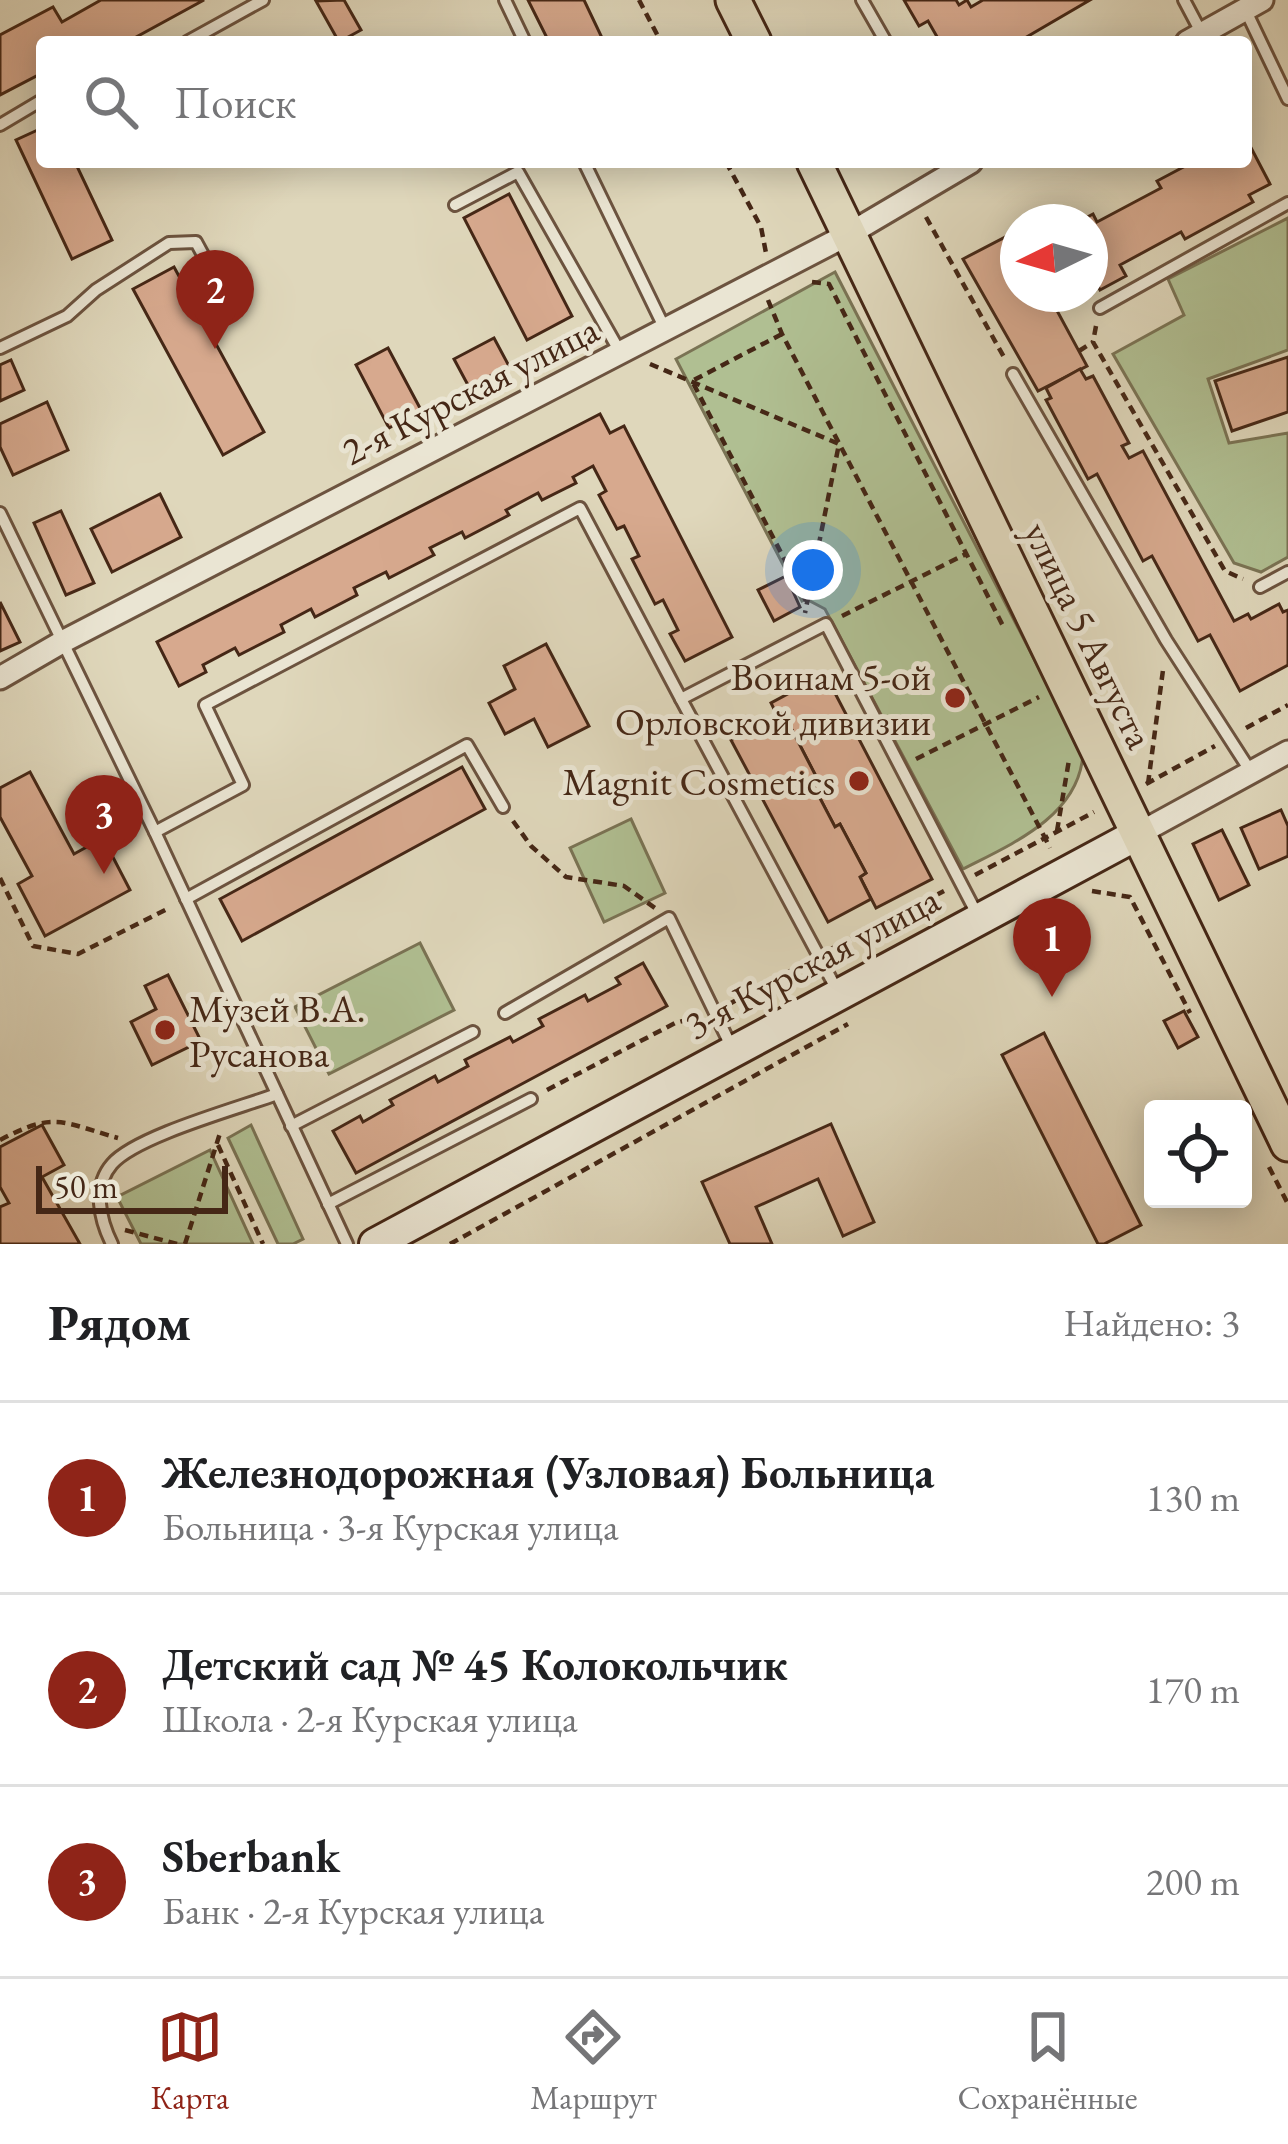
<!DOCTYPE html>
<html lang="ru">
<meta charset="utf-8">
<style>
:root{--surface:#fff;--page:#f2f2f2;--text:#202124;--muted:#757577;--line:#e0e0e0;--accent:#8f2418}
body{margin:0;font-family:"EB Garamond",serif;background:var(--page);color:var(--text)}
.controls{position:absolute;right:36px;bottom:36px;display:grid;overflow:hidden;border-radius:12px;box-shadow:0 6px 30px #0003}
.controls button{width:108px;height:108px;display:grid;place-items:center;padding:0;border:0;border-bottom:3px solid var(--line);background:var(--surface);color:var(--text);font:60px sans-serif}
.compass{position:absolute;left:1000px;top:204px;width:108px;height:108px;border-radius:50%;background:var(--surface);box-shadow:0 6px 30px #0003;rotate:265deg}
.scale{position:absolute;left:36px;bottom:30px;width:192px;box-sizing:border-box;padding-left:12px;border:6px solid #452716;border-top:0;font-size:33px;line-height:42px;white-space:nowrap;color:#452716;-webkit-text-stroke:9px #eae5d3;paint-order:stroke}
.you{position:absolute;left:813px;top:570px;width:42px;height:42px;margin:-30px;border:9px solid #fff;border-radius:50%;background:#1a73e8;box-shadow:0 0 0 18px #1a73e833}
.badge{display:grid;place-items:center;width:78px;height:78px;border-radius:50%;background:var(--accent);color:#fff;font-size:39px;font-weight:700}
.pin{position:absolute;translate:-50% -99px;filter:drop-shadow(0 3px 6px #0008)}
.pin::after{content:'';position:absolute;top:63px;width:42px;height:36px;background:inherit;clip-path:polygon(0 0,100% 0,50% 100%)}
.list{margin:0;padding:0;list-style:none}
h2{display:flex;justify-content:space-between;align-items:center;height:156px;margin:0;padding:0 48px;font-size:51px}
h2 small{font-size:39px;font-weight:400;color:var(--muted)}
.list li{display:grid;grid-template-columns:78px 1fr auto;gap:36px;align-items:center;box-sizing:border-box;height:192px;padding:0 48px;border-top:3px solid var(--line)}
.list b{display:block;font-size:45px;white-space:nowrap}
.list p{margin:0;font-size:39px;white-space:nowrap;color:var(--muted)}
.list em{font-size:39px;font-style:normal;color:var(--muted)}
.icon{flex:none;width:66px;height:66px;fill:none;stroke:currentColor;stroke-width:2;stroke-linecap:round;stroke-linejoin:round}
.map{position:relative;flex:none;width:1288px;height:1244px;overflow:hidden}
.search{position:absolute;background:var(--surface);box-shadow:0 6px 30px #0003;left:36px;right:36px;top:36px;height:132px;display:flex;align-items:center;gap:30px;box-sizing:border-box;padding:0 42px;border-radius:12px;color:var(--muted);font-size:45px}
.sheet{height:732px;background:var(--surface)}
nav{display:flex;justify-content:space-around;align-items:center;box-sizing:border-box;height:168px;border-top:3px solid var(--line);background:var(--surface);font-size:33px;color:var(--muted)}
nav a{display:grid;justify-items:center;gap:6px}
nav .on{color:var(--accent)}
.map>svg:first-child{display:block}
.green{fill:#b0bf92;stroke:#7a7354;stroke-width:3}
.building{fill:#d7a98e;stroke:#452716;stroke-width:3}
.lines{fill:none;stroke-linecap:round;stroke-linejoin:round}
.lane-casing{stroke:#6c533f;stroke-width:16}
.street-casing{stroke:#6c533f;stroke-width:27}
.secondary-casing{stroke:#452716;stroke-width:36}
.primary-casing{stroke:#452716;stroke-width:39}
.path{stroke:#452716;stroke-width:4.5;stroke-dasharray:9 6;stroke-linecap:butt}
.lane{stroke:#eae5d3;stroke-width:10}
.street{stroke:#eae5d3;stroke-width:21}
.secondary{stroke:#eae5d3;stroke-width:30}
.primary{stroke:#dfd7bb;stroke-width:33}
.poi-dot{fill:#8f2418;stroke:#eae5d3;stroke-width:4.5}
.labels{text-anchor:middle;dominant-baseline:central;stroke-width:10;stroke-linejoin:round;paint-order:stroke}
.street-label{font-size:39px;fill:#452716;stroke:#eae5d3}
.poi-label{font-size:39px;fill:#452716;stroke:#eae5d3;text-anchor:end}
</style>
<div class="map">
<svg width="1288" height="1244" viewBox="0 0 1288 1244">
<rect width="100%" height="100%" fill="#dfd7bb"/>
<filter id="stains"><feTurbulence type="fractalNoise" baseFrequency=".00167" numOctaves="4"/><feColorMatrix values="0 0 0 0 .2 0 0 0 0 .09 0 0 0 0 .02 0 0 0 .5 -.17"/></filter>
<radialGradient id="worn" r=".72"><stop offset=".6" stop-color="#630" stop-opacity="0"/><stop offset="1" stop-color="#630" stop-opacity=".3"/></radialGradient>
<!-- green -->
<g class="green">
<path d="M1288,218v132l-80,29 21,64 59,-10v124l-27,15 -27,-9 -121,-209 71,-39 -16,-36z"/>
<path d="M835,272l248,482c-4,62 -71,90 -120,115l-138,-260 -19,-10 -4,2 -126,-242z"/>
<path d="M631,819l34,74 -61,29 -34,-74z"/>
<path d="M420,943l34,67 -125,64 -34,-67z"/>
<path d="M251,1125l52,114 -10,5h-15l-50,-106z"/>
<path d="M210,1150l43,94h-112l-24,-47z"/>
</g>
<!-- building -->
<g class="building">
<path d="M101,0h103l-77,42h-85v31l-42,22v-60l53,-28 9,15z"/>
<path d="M344,0l17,30 -22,12 -23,-41z"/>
<path d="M528,0h56l20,42h-55z"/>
<path d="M904,0h52l3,5 8,-5 4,7 12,-7h107l-72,42h-78l-12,-21 -9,5z"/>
<path d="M42,128v34h33l37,78 -40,19 -56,-119z"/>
<path d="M1248,142l22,42 -21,11 4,7 -68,37 -4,-7 -61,33 6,11 -26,14 -6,-12 -4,2v-58h-12l15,-8 4,8 64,-34 -4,-7 36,-19h53z"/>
<path d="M509,194l63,122 -45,24 -63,-122z"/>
<path d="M1015,232l3,62h30l39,72 -49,25 -75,-132z"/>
<path d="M174,267l90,165 -41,23 -90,-166z"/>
<path d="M494,338l15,28 -40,21 -15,-28z"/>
<path d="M388,348l33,62 -32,18 -33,-63z"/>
<path d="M1288,357v55l-56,19 -17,-50z"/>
<path d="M11,360l13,30 -24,11v-36z"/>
<path d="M1080,369l6,10 7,-3 36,67 -7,3 7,12 14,-7 91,170 14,-7 3,5 28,-15 4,8 5,-2v55l-48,26 -30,-56 -12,6 -46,-85 -9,5 -46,-87 -9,5 -42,-79 5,-2 -5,-10z"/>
<path d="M47,402l21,48 -55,25 -13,-28v-23z"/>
<path d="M600,414l10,19 14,-7 108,211 -47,24 -15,-27 8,-4 -15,-30 -8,4 -23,-45 7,-3 -15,-30 -7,3 -18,-34 7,-4 -13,-25 -20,11 3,6 -34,17 -4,-7 -32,17 3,5 -44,23 -3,-6 -32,16 4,7 -45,23 -3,-6 -32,16 3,7 -42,22 -4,-8 -30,16 3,7 -45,23 -4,-7 -32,17 3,7 -27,14 -22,-44z"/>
<path d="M160,494l21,43 -69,35 -21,-43z"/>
<path d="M61,511l33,72 -28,12 -32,-72z"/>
<path d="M786,576l14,31 -26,14 -16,-31z"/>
<path d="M0,602l20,40 -20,9z"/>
<path d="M546,644l43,82 -41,21 -14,-28 -29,15 -16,-31 26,-14 -11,-23z"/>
<path d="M825,674l107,205 -56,29 -16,-31 6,-4 -26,-49 -5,3 -22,-42 6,-3 -27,-52 -6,3 -15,-30z"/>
<path d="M777,715l9,18 6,-3 27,52 -6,3 22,42 5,-3 26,49 -6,4 11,22 -43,23 -97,-182z"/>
<path d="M462,767l23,42 -243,132 -22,-42z"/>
<path d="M30,772l44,82 29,-16 27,52 -85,46 -27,-52 14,-8 -32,-59v-29z"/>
<path d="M1281,810l7,16v30l-29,13 -18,-41z"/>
<path d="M1222,830l27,55 -30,15 -26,-56z"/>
<path d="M643,963l24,43 -311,167 -23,-42 27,-15 3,6 30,-17 -3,-5 45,-24 3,6 30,-16 -3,-6 45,-23 3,5 30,-16 -4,-7 46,-24 3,6 32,-17 -4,-6z"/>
<path d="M168,975l33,66 -49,24 -21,-43 25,-13 -11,-23z"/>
<path d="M1184,1011l14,26 -20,11 -14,-27z"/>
<path d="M1044,1033l97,192 -37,19h-6l-96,-189z"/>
<path d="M831,1124l43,98 -31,14 -25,-57 -62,28 16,37h-42l-28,-62z"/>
<path d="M42,1125l22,40 -22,12 38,67h-80v-37l9,-4 -9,-16v-40z"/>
</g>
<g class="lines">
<defs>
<g id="lane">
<path d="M505,0l20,42"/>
<path d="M862,0l24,42"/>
<path d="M1184,0l18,34"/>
<path d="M1245,9l43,90"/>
<path d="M187,42l76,-42"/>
<path d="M0,125l42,-25"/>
<path d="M584,162l81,167"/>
<path d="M455,205l63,-33 102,180"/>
<path d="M1100,308l188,-105"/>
<path d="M0,348l67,-32 29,-26 73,-47 27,-1 19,35"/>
<path d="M1013,374l153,266 85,132"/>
<path d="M0,513l155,319 192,412"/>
<path d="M1260,587l28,-15"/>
<path d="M155,832l88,-47 -38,-80 375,-197 101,191"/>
<path d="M186,899l281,-154 36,62"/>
<path d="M838,992l-157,-293 145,-75 152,292"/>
<path d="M505,1013l164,-95 62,128"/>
<path d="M291,1126l182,-94"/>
<path d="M328,1204l203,-105"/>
<path d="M112,1244c-12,-24 -20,-57 0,-80 24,-28 127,-56 165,-70"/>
</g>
<g id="street">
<path d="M1187,42l75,-42"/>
<path d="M0,678l64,-37 785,-407 122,-72"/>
<path d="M1138,834l150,-82"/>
</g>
<path id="secondary" d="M375,1244l763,-410"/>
<g id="primary">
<path d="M733,0l21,42"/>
<path d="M814,162l474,982"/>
</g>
</defs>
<!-- lane casing -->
<use href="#lane" class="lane-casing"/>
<!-- street casing -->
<use href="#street" class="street-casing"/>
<!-- secondary casing -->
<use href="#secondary" class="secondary-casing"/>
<!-- primary casing -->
<use href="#primary" class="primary-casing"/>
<!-- path -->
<g class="path">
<path d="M639,0l22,42"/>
<path d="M726,162l35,65 5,26"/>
<path d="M926,217l79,142"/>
<path d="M812,282l17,2 174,342"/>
<path d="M768,300l14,34 263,504 49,-26"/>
<path d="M1096,326l-3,16 132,229 18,8"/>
<path d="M782,334l-90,47 114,220"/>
<path d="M1079,351l14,-9"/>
<path d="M650,364l189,80 -34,169"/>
<path d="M842,616l124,-62"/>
<path d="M1246,728l42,-23"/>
<path d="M916,759l123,-62"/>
<path d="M1146,784l69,-38"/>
<path d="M1148,784l15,-114"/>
<path d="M513,821l18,25 35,31 58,9 31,22"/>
<path d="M1057,831l12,-71"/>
<path d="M975,875l70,-37 5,10"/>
<path d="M0,878l33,68 45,8 91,-46"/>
<path d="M1092,891l38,6 60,116"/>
<path d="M831,949l113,-58"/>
<path d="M731,1003l74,-40"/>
<path d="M547,1090l128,-67 23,-6"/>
<path d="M0,1140c55,-29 61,-18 118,-2"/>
<path d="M218,1145l45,99"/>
<path d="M1269,1167l19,37"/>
<path d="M125,1230l52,14"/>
<path d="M185,1244l36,-114"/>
<path d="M450,1244l398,-220"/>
</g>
<!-- lane -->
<use href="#lane" class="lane"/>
<!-- street -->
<use href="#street" class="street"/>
<!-- secondary -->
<use href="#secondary" class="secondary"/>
<!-- primary -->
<use href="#primary" class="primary"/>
</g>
<!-- markers -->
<g class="poi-dot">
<circle cx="955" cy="698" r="12"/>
<circle cx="859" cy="781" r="12"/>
<circle cx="165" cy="1030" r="12"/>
</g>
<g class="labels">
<!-- street labels -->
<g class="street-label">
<text transform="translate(470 390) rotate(-27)">2-я Курская улица</text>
<text transform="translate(1089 635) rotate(64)">улица 5 Августа</text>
<text transform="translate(812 962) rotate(-28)">3-я Курская улица</text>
</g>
<!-- poi labels -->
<g class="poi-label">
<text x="931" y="676">Воинам 5-ой<tspan x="931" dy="45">Орловской дивизии</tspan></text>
<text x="835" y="781">Magnit Cosmetics</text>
<text x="189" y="1008" text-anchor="start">Музей В.А.<tspan x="189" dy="45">Русанова</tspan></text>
</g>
</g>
<rect width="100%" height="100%" filter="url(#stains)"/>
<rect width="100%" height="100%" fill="url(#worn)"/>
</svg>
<div class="controls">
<button><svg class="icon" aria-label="locate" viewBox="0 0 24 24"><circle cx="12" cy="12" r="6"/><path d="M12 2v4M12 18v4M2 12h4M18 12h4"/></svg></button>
</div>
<svg class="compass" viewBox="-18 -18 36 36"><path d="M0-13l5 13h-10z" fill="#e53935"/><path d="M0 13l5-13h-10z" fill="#757577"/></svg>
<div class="scale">50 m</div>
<div class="you"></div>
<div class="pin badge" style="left:1052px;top:997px">1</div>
<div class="pin badge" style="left:215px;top:349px">2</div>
<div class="pin badge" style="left:104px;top:874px">3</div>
<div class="search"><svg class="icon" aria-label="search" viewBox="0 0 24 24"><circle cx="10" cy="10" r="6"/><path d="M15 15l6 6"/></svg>Поиск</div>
</div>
<section class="sheet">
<h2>Рядом<small>Найдено: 3</small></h2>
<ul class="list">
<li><span class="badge">1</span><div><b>Железнодорожная (Узловая) Больница</b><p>Больница · 3-я Курская улица</p></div><em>130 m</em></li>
<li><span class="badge">2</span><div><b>Детский сад № 45 Колокольчик</b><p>Школа · 2-я Курская улица</p></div><em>170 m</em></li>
<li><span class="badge">3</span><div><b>Sberbank</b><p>Банк · 2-я Курская улица</p></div><em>200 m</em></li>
</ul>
</section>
<nav>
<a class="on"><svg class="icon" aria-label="map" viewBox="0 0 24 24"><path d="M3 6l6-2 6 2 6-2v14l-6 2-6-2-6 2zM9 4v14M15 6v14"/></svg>Карта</a>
<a><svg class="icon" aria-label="directions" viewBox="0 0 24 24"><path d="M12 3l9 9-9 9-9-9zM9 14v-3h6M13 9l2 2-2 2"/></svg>Маршрут</a>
<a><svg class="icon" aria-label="saved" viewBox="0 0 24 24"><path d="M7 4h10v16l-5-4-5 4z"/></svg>Сохранённые</a>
</nav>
